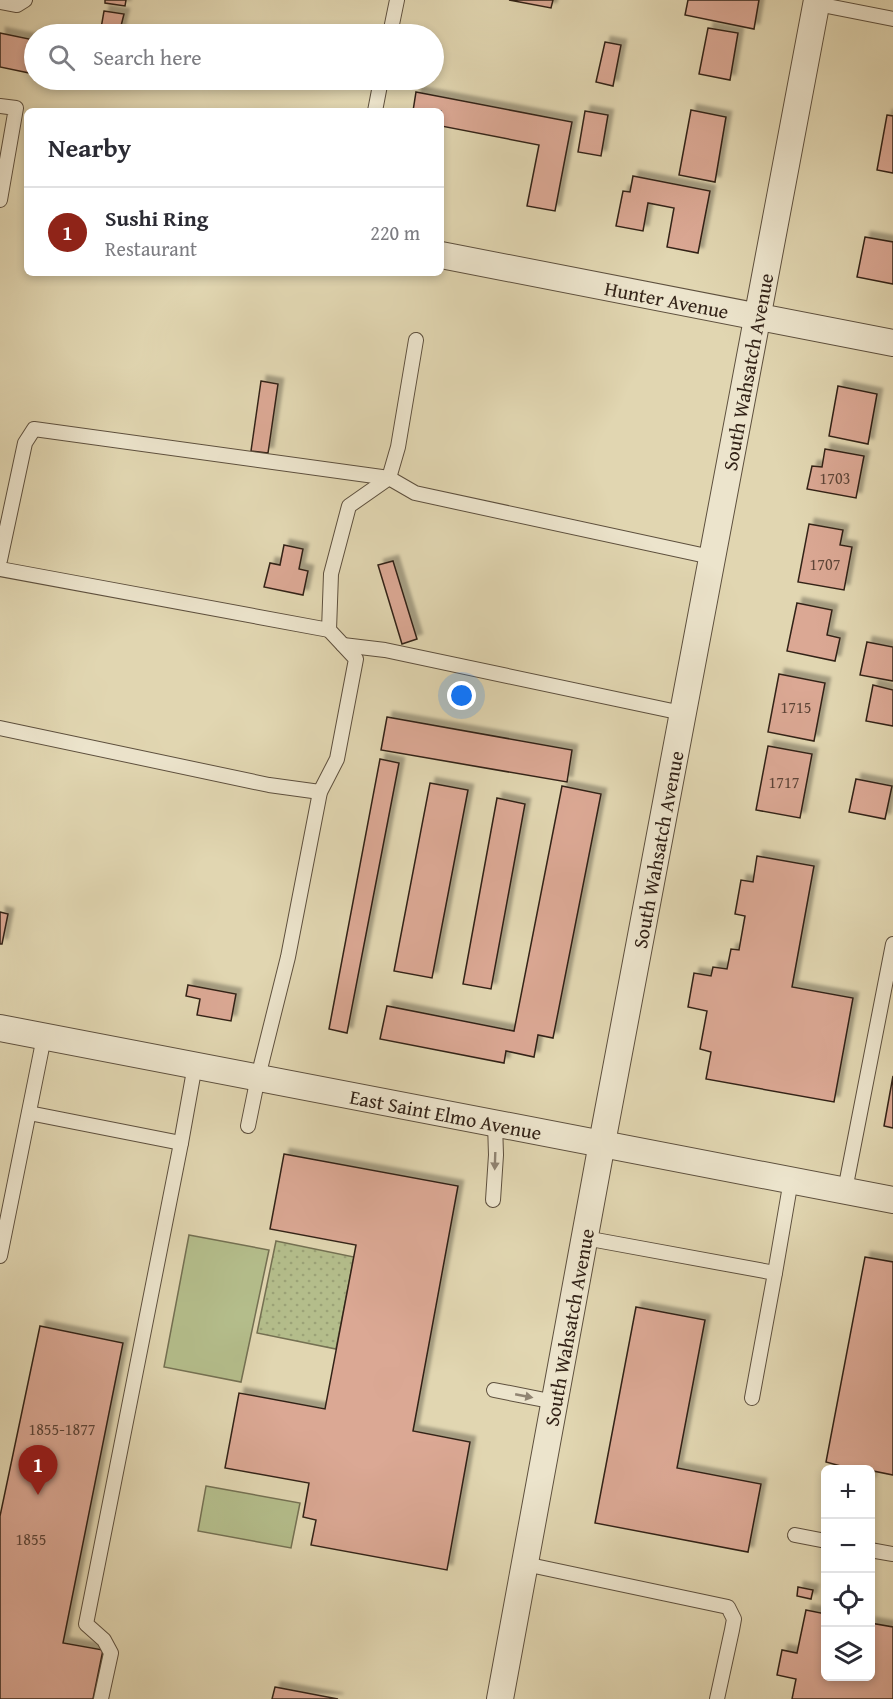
<!DOCTYPE html>
<meta charset="utf-8">
<style>
:root{--surface:#fff;--page:#f7f7f7;--text:#2b2b33;--muted:#7c7c81;--line:#e1e1e2;--accent:#8f2418}
body{margin:0;font-family:"Gentium Book Plus",serif;background:var(--page);color:var(--text)}
.controls{position:absolute;right:18px;bottom:18px;display:grid;overflow:hidden;border-radius:9px;box-shadow:0 3px 9px #0003}
.controls button{width:54px;height:54px;display:grid;place-items:center;padding:0;border:0;border-bottom:2px solid var(--line);background:var(--surface);color:var(--text);font:30px sans-serif}
.you{position:absolute;left:462px;top:696px;width:21px;height:21px;margin:-15px;border:4px solid #fff;border-radius:50%;background:#1a73e8;box-shadow:0 0 0 9px #1a73e833}
.badge{display:grid;place-items:center;width:39px;height:39px;border-radius:50%;background:var(--accent);color:#fff;font-size:20px;font-weight:700}
.pin{position:absolute;translate:-50% -50px;filter:drop-shadow(0 2px 3px #0008)}
.pin::after{content:'';position:absolute;top:32px;width:21px;height:18px;background:inherit;clip-path:polygon(0 0,100% 0,50% 100%)}
.list{margin:0;padding:0;list-style:none}
h2{display:flex;justify-content:space-between;align-items:center;height:78px;margin:0;padding:0 24px;font-size:26px}
h2 small{font-size:20px;font-weight:400;color:var(--muted)}
.list li{display:grid;grid-template-columns:39px 1fr auto;gap:18px;align-items:center;box-sizing:border-box;height:90px;padding:0 24px;border-top:2px solid var(--line)}
.list b{display:block;font-size:22px;white-space:nowrap}
.list p{margin:0;font-size:20px;white-space:nowrap;color:var(--muted)}
.list em{font-size:20px;font-style:normal;color:var(--muted)}
.icon{flex:none;width:33px;height:33px;fill:none;stroke:currentColor;stroke-width:2;stroke-linecap:round;stroke-linejoin:round}
.map{position:relative;flex:none;width:893px;height:1699px;overflow:hidden}
.search{position:absolute;background:var(--surface);box-shadow:0 3px 9px #0003;left:24px;top:24px;width:420px;height:66px;display:flex;align-items:center;gap:15px;box-sizing:border-box;padding:0 21px;border-radius:33px;color:var(--muted);font-size:22px}
.panel{position:absolute;background:var(--surface);box-shadow:0 3px 9px #0003;left:24px;top:108px;width:420px;height:168px;border-radius:9px}
.map>svg:first-child{display:block}
.park{fill:url(#park-dots);stroke:#747052;stroke-width:1.5}
.pitch{fill:#b4bd8b;stroke:#747052;stroke-width:1.5}
.building{fill:#dba894;stroke:#332318;stroke-width:1.5;filter:url(#shadow)}
.lines{fill:none;stroke-linecap:round;stroke-linejoin:round}
.service-casing{stroke:#5e503e;stroke-width:16}
.minor-casing{stroke:#5e503e;stroke-width:28}
.service{stroke:#ece4cc;stroke-width:14}
.minor{stroke:#ece4cc;stroke-width:26}
.oneway{fill:#908472}
.labels{text-anchor:middle;dominant-baseline:central;stroke-width:6;stroke-linejoin:round;paint-order:stroke}
.number-label{font-size:16px;fill:#5d4437}
.street-label{font-size:20px;fill:#332318;stroke:#ece4cc}
</style>
<div class="map">
<svg width="893" height="1699" viewBox="0 0 893 1699">
<defs>
<pattern id="park-dots" width="8" height="8" patternUnits="userSpaceOnUse" patternTransform="scale(1.5)"><rect width="8" height="8" fill="#b4bd8b"/><path d="M2 2h.1M6 6h.1" fill="none" stroke="#9ba277" stroke-width="1.8" stroke-linecap="round"/></pattern>
<filter id="shadow"><feDropShadow dx="5.5" dy="-5.5" stdDeviation="1.5" flood-color="#0004"/></filter>
</defs>
<rect width="100%" height="100%" fill="#e1d6b1"/>
<filter id="stains"><feTurbulence type="fractalNoise" baseFrequency=".00333" numOctaves="4"/><feColorMatrix values="0 0 0 0 .2 0 0 0 0 .09 0 0 0 0 .02 0 0 0 .5 -.17"/></filter>
<radialGradient id="worn" r=".72"><stop offset=".6" stop-color="#630" stop-opacity="0"/><stop offset="1" stop-color="#630" stop-opacity=".3"/></radialGradient>
<!-- park -->
<path class="park" d="M276,1241l78,16 -18,92 -79,-16z"/>
<!-- pitch -->
<g class="pitch">
<path d="M189,1235l80,15 -28,132 -77,-15z"/>
<path d="M206,1486l94,17 -9,45 -93,-17z"/>
</g>
<!-- building -->
<g class="building">
<path d="M105,0h21l-1,6 -20,-3z"/>
<path d="M509,0h44l-2,8z"/>
<path d="M688,0h71l-5,29 -69,-14z"/>
<path d="M104,11l20,3 -5,20h-19z"/>
<path d="M708,28l30,5 -8,47 -31,-6z"/>
<path d="M0,33l34,7v34l-34,-7z"/>
<path d="M605,42l16,3 -8,41 -17,-4z"/>
<path d="M416,92l156,30 -17,89 -28,-5 12,-61 -98,-19v-15h-28z"/>
<path d="M691,110l35,7 -11,65 -36,-7z"/>
<path d="M585,111l23,4 -7,41 -23,-4z"/>
<path d="M887,115l6,1v57l-16,-3z"/>
<path d="M633,176l77,15 -12,62 -31,-6 7,-39 -26,-5 -5,28 -27,-5 7,-35 7,1z"/>
<path d="M865,237l28,5v42l-36,-7z"/>
<path d="M261,381l17,3 -10,69 -17,-2z"/>
<path d="M838,386l39,8 -9,50 -39,-8z"/>
<path d="M825,449l39,7 -8,42 -49,-9 5,-23 10,1z"/>
<path d="M809,524l34,6 -3,15 12,2 -8,43 -46,-8z"/>
<path d="M284,545l19,4 -4,20 9,2 -5,24 -39,-8 6,-24 10,2z"/>
<path d="M393,561l24,78 -15,5 -24,-79z"/>
<path d="M797,603l35,7 -5,25 13,3 -5,23 -48,-10z"/>
<path d="M867,642l26,5v34l-33,-6z"/>
<path d="M779,674l46,9 -11,58 -46,-9z"/>
<path d="M873,685l20,5v36l-27,-5z"/>
<path d="M387,717l185,33 -5,32 -186,-32z"/>
<path d="M768,746l44,8 -12,64 -44,-8z"/>
<path d="M380,759l19,4 -52,270 -18,-4z"/>
<path d="M856,779l36,7 -7,33 -36,-7z"/>
<path d="M430,783l38,7 -36,188 -38,-7z"/>
<path d="M562,786l39,8 -48,244 -15,-3 -4,22 -28,-6 -2,12 -124,-24 7,-33 127,25z"/>
<path d="M497,798l28,6 -34,185 -28,-5z"/>
<path d="M757,856l57,10 -22,121 61,11 -19,104 -128,-23 5,-27 -11,-3 7,-38 -19,-4 6,-34 17,3 2,-9 14,2 4,-20 8,1 6,-34 -10,-2 6,-34 12,2z"/>
<path d="M0,912l8,2 -6,30h-2z"/>
<path d="M188,985l48,9 -5,27 -34,-6 3,-16 -14,-3z"/>
<path d="M893,1076v52l-9,-2z"/>
<path d="M284,1154l174,32 -45,245 57,11 -23,128 -136,-25 5,-25 -13,-3 6,-34 -84,-15 14,-75 86,16 31,-164 -86,-16z"/>
<path d="M865,1257l28,5v213l-20,-4 -3,12v-13h-15l-29,-8z"/>
<path d="M636,1307l69,13 -28,148 84,16 -13,68 -153,-29z"/>
<path d="M40,1326l83,17 -60,300 40,7 -10,49h-93v-183z"/>
<path d="M798,1587l15,3 -2,9 -14,-3z"/>
<path d="M806,1610l20,4v62h44v-53l23,4v72h-101l4,-20 -19,-4 5,-25 15,3z"/>
<path d="M275,1687l63,12h-66z"/>
</g>
<g class="lines">
<defs>
<g id="service">
<path d="M0,2l17,3 8,-5"/>
<path d="M817,4l76,15"/>
<path d="M390,34l7,-34"/>
<path d="M0,106l16,2 -16,92"/>
<path d="M375,111l6,-31"/>
<path d="M0,560l25,-117 9,-14 355,49 26,15 296,64"/>
<path d="M0,569l329,61"/>
<path d="M343,645l42,5 297,63"/>
<path d="M0,728l269,57 51,7"/>
<path d="M29,1113l152,30 -95,481 18,16 7,13 -10,46"/>
<path d="M248,1126l10,-49 30,-120 32,-165 17,-33 19,-100 -27,-29 2,-56 18,-68 40,-28 9,-31 18,-107"/>
<path d="M181,1143l14,-78"/>
<path d="M845,1190l48,-246"/>
<path d="M493,1200l3,-45 -1,-32"/>
<path d="M585,1238l190,35 -23,125"/>
<path d="M0,1256l44,-219"/>
<path d="M775,1273l16,-93"/>
<path d="M494,1390l61,12"/>
<path d="M795,1535l31,6"/>
<path d="M870,1550l23,4"/>
<path d="M525,1564l203,43 6,12 -2,11 -15,69"/>
</g>
<g id="minor">
<path id="s1" d="M441,255l452,88"/>
<path id="s2" d="M0,1028l893,172"/>
<path id="s3" d="M500,1699l102,-556 215,-1143"/>
</g>
</defs>
<!-- service casing -->
<use href="#service" class="service-casing"/>
<!-- minor casing -->
<use href="#minor" class="minor-casing"/>
<!-- service -->
<use href="#service" class="service"/>
<!-- minor -->
<use href="#minor" class="minor"/>
</g>
<!-- one-way arrows -->
<defs><path id="oneway-solid" d="M-6-.8H1V-3.2L6.5 0L1 3.2V.8H-6Z" transform="scale(1.5)"/></defs>
<g class="oneway">
<use href="#oneway-solid" transform="translate(495 1161) rotate(92)"/>
<use href="#oneway-solid" transform="translate(524 1396) rotate(11)"/>
</g>
<g class="labels">
<!-- number labels -->
<g class="number-label">
<text x="835" y="478">1703</text>
<text x="825" y="564">1707</text>
<text x="796" y="707">1715</text>
<text x="784" y="782">1717</text>
<text x="62" y="1429">1855-1877</text>
<text x="31" y="1539">1855</text>
</g>
<!-- street labels -->
<g class="street-label">
<text stroke="none"><textPath href="#s1" startOffset="230">Hunter Avenue</textPath></text>
<text stroke="none"><textPath href="#s3" startOffset="1350">South Wahsatch Avenue</textPath></text>
<text stroke="none"><textPath href="#s3" startOffset="864">South Wahsatch Avenue</textPath></text>
<text stroke="none"><textPath href="#s2" startOffset="454">East Saint Elmo Avenue</textPath></text>
<text stroke="none"><textPath href="#s3" startOffset="378">South Wahsatch Avenue</textPath></text>
</g>
</g>
<rect width="100%" height="100%" filter="url(#stains)"/>
<rect width="100%" height="100%" fill="url(#worn)"/>
</svg>
<div class="controls">
<button>+</button>
<button>−</button>
<button><svg class="icon" aria-label="locate" viewBox="0 0 24 24"><circle cx="12" cy="12" r="6"/><path d="M12 2v4M12 18v4M2 12h4M18 12h4"/></svg></button>
<button><svg class="icon" aria-label="layers" viewBox="0 0 24 24"><path d="M12 4l9 5-9 5-9-5zM3 14l9 5 9-5"/></svg></button>
</div>
<div class="you"></div>
<div class="pin badge" style="left:38px;top:1495px">1</div>
<div class="search"><svg class="icon" aria-label="search" viewBox="0 0 24 24"><circle cx="10" cy="10" r="6"/><path d="M15 15l6 6"/></svg>Search here</div>
<section class="panel">
<h2>Nearby<small></small></h2>
<ul class="list">
<li><span class="badge">1</span><div><b>Sushi Ring</b><p>Restaurant</p></div><em>220 m</em></li>
</ul>
</section>
</div>
